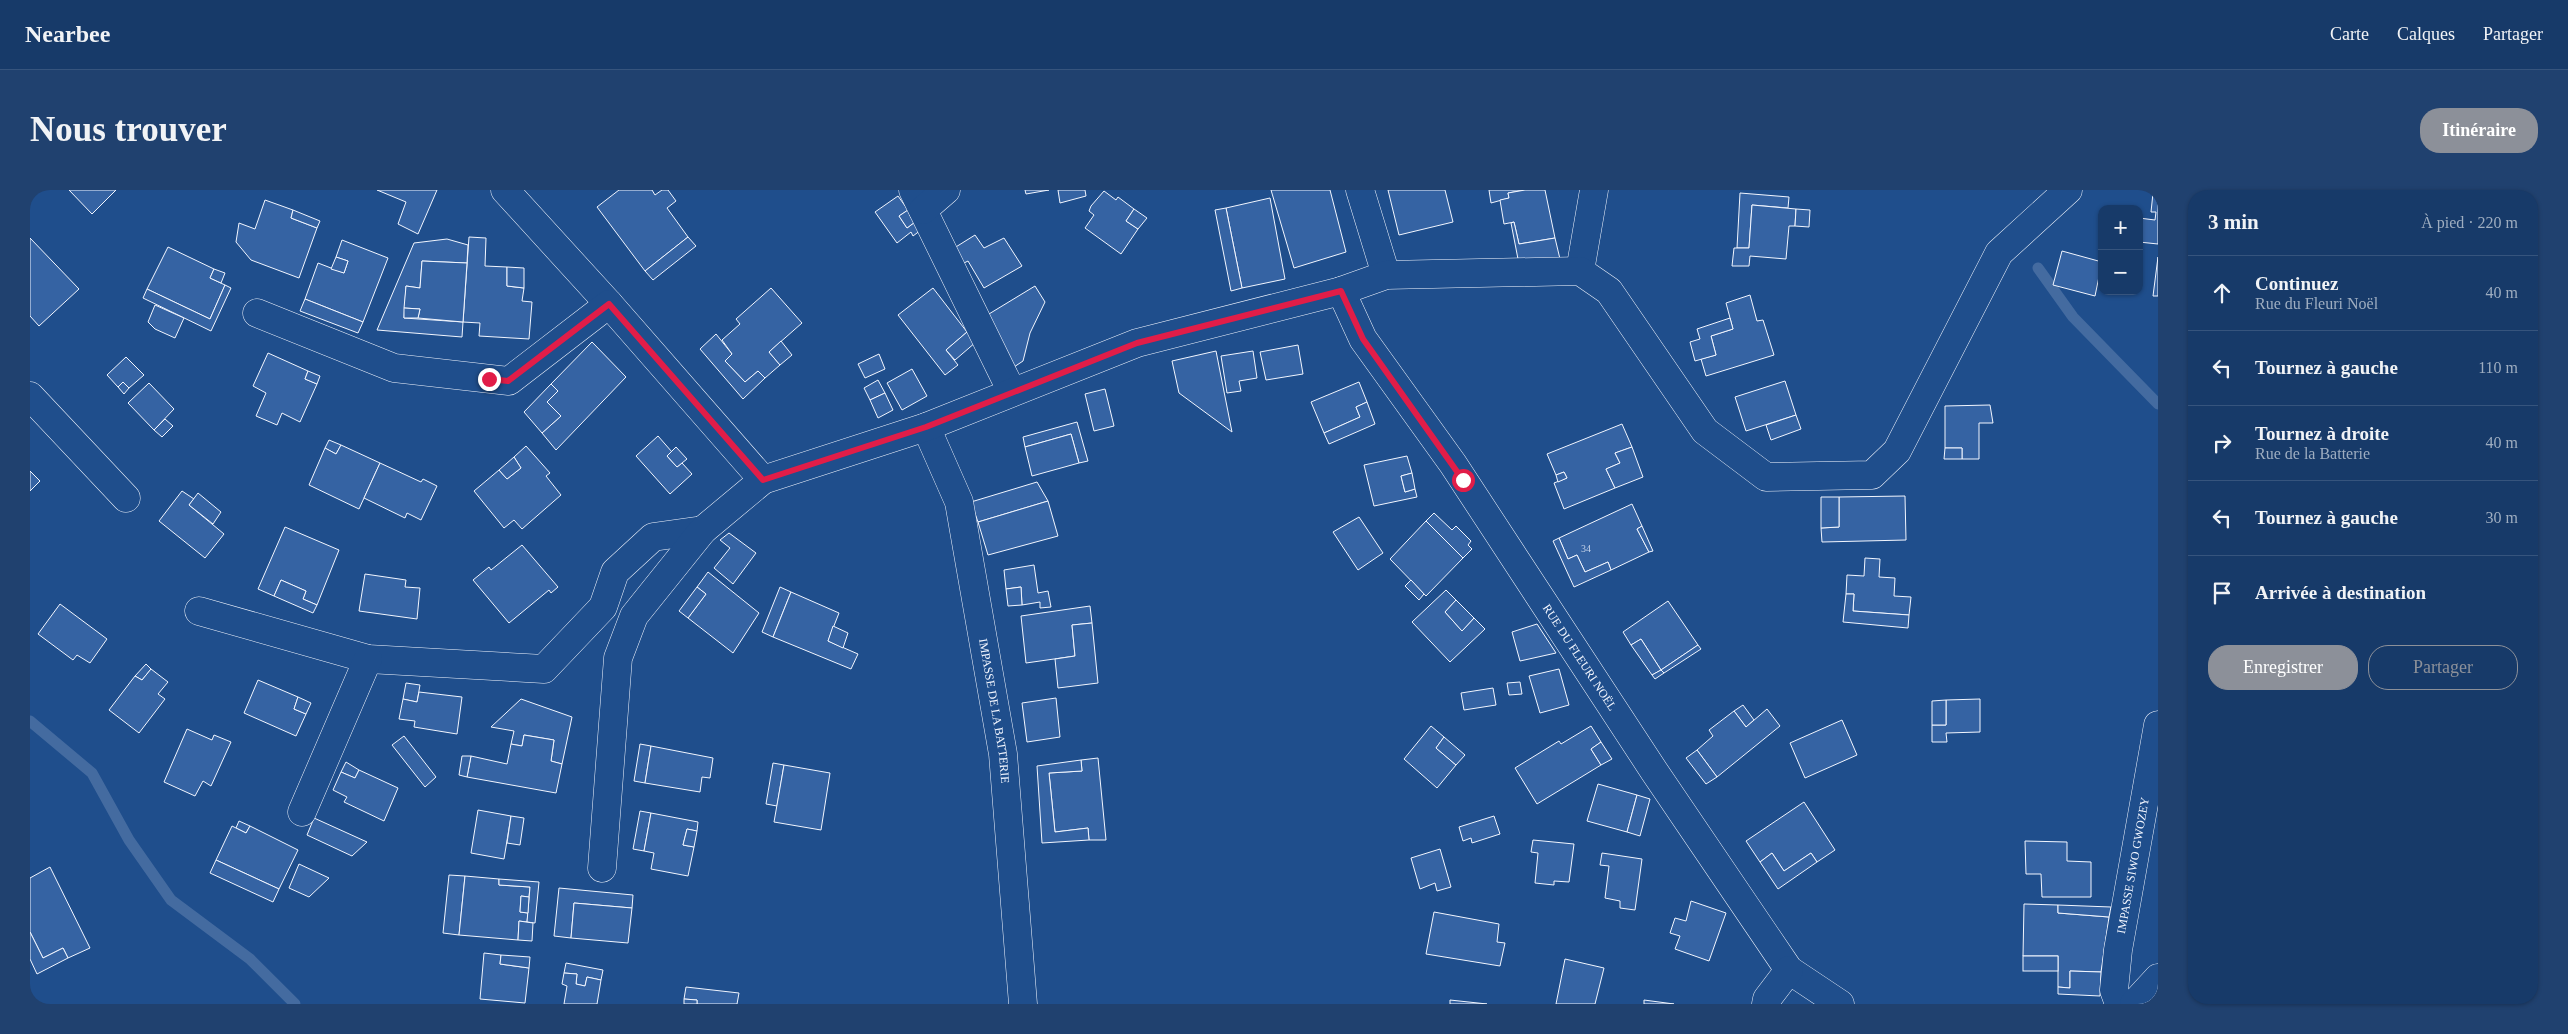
<!DOCTYPE html>
<html lang="fr">
<meta charset="utf-8">
<style>
:root{--surface:#173a69;--page:#20416f;--text:#f1f3f6;--muted:#9eadc0;--line:#36547d;--accent:#8c9099}
body{margin:0;font-family:Georgia,serif;background:var(--page);color:var(--text)}
.controls{position:absolute;right:15px;top:15px;display:grid;overflow:hidden;border-radius:10px;box-shadow:0 1px 4px #0004}
.controls button{width:45px;height:45px;display:grid;place-items:center;padding:0;border:0;border-bottom:1px solid var(--line);background:var(--surface);color:var(--text);font:25px sans-serif}
.stop{position:absolute;width:15px;height:15px;margin:-11px;border:4px solid #e11d48;border-radius:50%;background:#fff}
.stop.end{background:#e11d48;border-color:#fff;box-shadow:0 1px 5px #0008}
.list{margin:0;padding:0;list-style:none}
h2{display:flex;justify-content:space-between;align-items:center;height:65px;margin:0;padding:0 20px;font-size:21px}
h2 small{font-size:16px;font-weight:400;color:var(--muted)}
.list li{display:grid;grid-template-columns:32px 1fr auto;gap:15px;align-items:center;box-sizing:border-box;height:75px;padding:0 20px;border-top:1px solid var(--line)}
.list b{display:block;font-size:19px;white-space:nowrap}
.list p{margin:0;font-size:16px;white-space:nowrap;color:var(--muted)}
.list em{font-size:16px;font-style:normal;color:var(--muted)}
.actions{display:flex;gap:10px;padding:15px 20px}
.actions a{flex:1;padding:11px 0;border:1px solid var(--accent);border-radius:20px;text-align:center;font-size:18px;color:var(--accent)}
.actions .main{background:var(--accent);color:#fff}
.icon{flex:none;width:28px;height:28px;fill:none;stroke:currentColor;stroke-width:2;stroke-linecap:round;stroke-linejoin:round}
.map{position:relative;flex:none;width:2128px;height:814px;overflow:hidden;border-radius:20px}
header{display:flex;align-items:center;gap:30px;box-sizing:border-box;height:70px;padding:0 25px;background:var(--surface);border-bottom:1px solid var(--line)}
header strong{font-size:24px}
nav{display:flex;gap:28px;margin-inline-start:auto;font-size:18px}
.intro{display:flex;align-items:center;justify-content:space-between;box-sizing:border-box;height:120px;padding:0 30px}
h1{margin:0;font-size:35px}
.button{padding:12px 22px;border-radius:20px;background:var(--accent);color:#fff;font-size:18px;font-weight:700}
main{display:flex;gap:30px;padding:0 30px}
aside{flex:1;background:var(--surface);border-radius:20px;box-shadow:0 1px 4px #0004}
.map>svg:first-child{display:block}
.lines{fill:none;stroke-linecap:round;stroke-linejoin:round}
.stream{stroke:#446ba0;stroke-width:11}
.building{fill:#3563a3;stroke:#f2f6ff}
.minor-casing{stroke:#f2f6ff;stroke-width:29}
.minor{stroke:#1f4e8c;stroke-width:28}
.route{stroke:#e11d48;stroke-width:6}
.labels{text-anchor:middle;dominant-baseline:central;stroke-width:4;stroke-linejoin:round;paint-order:stroke}
.number-label{font-size:10px;fill:#c3d1e8}
.street-label{font-size:12px;fill:#f2f6ff;stroke:#1f4e8c}
</style>
<header>
<strong>Nearbee</strong>
<nav><a>Carte</a><a>Calques</a><a>Partager</a></nav>
</header>
<div class="intro"><h1>Nous trouver</h1><a class="button">Itinéraire</a></div>
<main>
<div class="map">
<svg width="2128" height="814" viewBox="0 0 2128 814">
<rect width="100%" height="100%" fill="#1f4e8c"/>
<g class="lines">
<!-- stream -->
<g class="stream">
<path d="M2008,78l35,49 85,87"/>
<path d="M0,531l62,52 37,67 42,60 79,59 45,45"/>
</g>
</g>
<!-- building -->
<g class="building">
<path d="M39,0h47l-24,24z"/>
<path d="M347,0h60l-19,44 -20,-10 8,-22z"/>
<path d="M589,0h33l3,5 7,-5h6l8,11 -9,7 21,29 -43,34 -48,-64z"/>
<path d="M995,0h24l-23,4z"/>
<path d="M1028,0h27l1,6 -26,7z"/>
<path d="M1241,0h59l16,62 -52,16z"/>
<path d="M1358,0h57l8,32 -54,13z"/>
<path d="M1459,0h36l-17,3 1,5 -18,5z"/>
<path d="M1495,0h20l10,48 -36,6 -5,-22 -10,2 -4,-24 9,-2 -1,-5z"/>
<path d="M1074,1l12,9 2,-3 16,12 -8,12 12,8 -17,25 -36,-26 9,-13 -5,-4 2,-5z"/>
<path d="M1710,3l49,4 -1,11 -36,-3 -3,43h-12z"/>
<path d="M2123,3h5v51l-19,-2v-24l16,2 1,-8h-5z"/>
<path d="M868,6l10,14 -9,6 8,12 8,-6 6,8 -8,6 -2,-4 -14,11 -22,-31z"/>
<path d="M1240,8l15,81 -43,9 -16,-80z"/>
<path d="M235,10l28,10 -2,8 26,10 -18,50 -48,-18 -15,-18 3,-19 16,6z"/>
<path d="M1722,15l44,4 -1,17h-6l-3,33 -36,-3 -1,10h-17l2,-18h15z"/>
<path d="M1196,18l16,80 -11,3 -16,-81z"/>
<path d="M1104,19l13,9 -9,11 -12,-8z"/>
<path d="M1766,19l14,1 -1,17 -14,-1z"/>
<path d="M263,20l27,11 -3,7 -26,-10z"/>
<path d="M878,20l7,12 -8,6 -8,-12z"/>
<path d="M1484,32l5,22 36,-6 5,21h-42l-7,-36z"/>
<path d="M945,45l9,13 20,-10 18,28 -38,22 -16,-27 -8,4 -9,-15z"/>
<path d="M439,47l17,1 -1,28 22,1v19l17,2 -2,13 10,1 -3,37 -50,-3 1,-13 -17,-1z"/>
<path d="M658,47l8,9 -43,34 -8,-9z"/>
<path d="M0,48l49,51 -40,37 -9,-10z"/>
<path d="M417,49l21,6 -1,18 -45,-2 -2,27 -14,-2 -2,32 59,4 -1,15 -85,-7 37,-87z"/>
<path d="M312,50l46,18 -25,64 -58,-23 13,-36 26,10 4,-12 -12,-4z"/>
<path d="M138,57l46,22 -4,9 15,7 -15,34 -63,-30z"/>
<path d="M2032,61l40,11 -7,34 -42,-11z"/>
<path d="M306,67l12,4 -4,12 -13,-4z"/>
<path d="M2128,67v39h-5z"/>
<path d="M392,71l45,2 -4,59 -45,-4 2,-9 -16,-1 2,-22 14,2z"/>
<path d="M477,77l17,1v20l-17,-2z"/>
<path d="M184,79l11,4 -4,10 -11,-5z"/>
<path d="M195,95l6,3 -20,43 -68,-33 4,-9 63,30z"/>
<path d="M1005,96l10,16 -15,31 -7,28 -9,6 -30,-50z"/>
<path d="M741,98l31,35 -33,29 11,13 -15,13 -7,-7 -13,11 -20,-21 7,-7 -10,-14 18,-16 -4,-5z"/>
<path d="M903,98l34,44 -21,18 12,15 -13,10 -47,-60z"/>
<path d="M1720,105l7,26 6,-1 11,35 -68,21 -5,-17 15,-4 -5,-19 22,-7 -7,-26z"/>
<path d="M275,109l58,23 -5,11 -58,-22z"/>
<path d="M125,115l29,13 -9,20 -20,-9 -7,-7z"/>
<path d="M374,118l16,1 -2,9h-14z"/>
<path d="M1700,128l3,11 -22,7 5,19 -21,6 -5,-19 10,-3 -3,-10z"/>
<path d="M937,142l9,10 -21,18 -9,-10z"/>
<path d="M686,144l16,20 -7,7 20,21 13,-11 7,7 -22,21 -43,-50z"/>
<path d="M751,151l11,14 -12,10 -11,-13z"/>
<path d="M562,152l34,35 -70,73 -14,-17 19,-17 -14,-14 11,-11 -7,-7z"/>
<path d="M1268,155l5,29 -37,6 -6,-28z"/>
<path d="M1186,161l16,81 -53,-39 -7,-32z"/>
<path d="M1223,161l4,27 -18,3 2,10 -14,2 -6,-37z"/>
<path d="M238,163l40,18 -3,8 12,5 -17,38 -18,-9 -5,12 -21,-9 10,-23 -13,-7z"/>
<path d="M849,164l6,15 -20,9 -7,-14z"/>
<path d="M96,167l18,18 -15,13 -6,-6 -5,5 -11,-12z"/>
<path d="M882,179l15,27 -25,14 -15,-27z"/>
<path d="M278,181l12,5 -3,8 -12,-5z"/>
<path d="M848,190l7,13 -15,7 -6,-12z"/>
<path d="M1755,191l11,34 -50,16 -11,-34z"/>
<path d="M93,192l6,6 -5,6 -6,-7z"/>
<path d="M1329,192l8,20 -11,5 4,10 -36,16 -13,-31z"/>
<path d="M119,193l25,26 -20,21 -26,-27z"/>
<path d="M521,194l7,7 -11,11 14,14 -19,17 -18,-21z"/>
<path d="M1075,199l9,37 -20,5 -9,-37z"/>
<path d="M855,203l8,17 -15,8 -8,-18z"/>
<path d="M1337,212l8,22 -46,20 -5,-11 36,-16 -4,-10z"/>
<path d="M1960,215l3,18h-14v36h-17v-11h-17v-42z"/>
<path d="M1766,225l5,14 -30,11 -5,-15z"/>
<path d="M135,229l8,7 -11,11 -8,-7z"/>
<path d="M1047,232l11,39 -9,2 -8,-29 -46,13 -2,-10z"/>
<path d="M1592,234l10,23 -17,6 5,10 -14,6 9,19 -51,21 -10,-26 13,-5 -3,-6 -8,3 -9,-21z"/>
<path d="M1041,244l8,29 -47,13 -7,-29z"/>
<path d="M628,246l14,16 -5,4 10,11 5,-4 10,11 -22,20 -34,-38z"/>
<path d="M299,250l12,5 -5,9 -11,-6z"/>
<path d="M311,255l39,18 -21,46 -50,-24 16,-37 11,6z"/>
<path d="M496,256l24,27 -4,3 15,19 -39,34 -8,-9 -10,8 -30,-37 25,-21 8,9 14,-11 -7,-11z"/>
<path d="M646,257l11,12 -10,8 -10,-11z"/>
<path d="M1602,257l11,30 -28,11 -9,-19 14,-6 -5,-10z"/>
<path d="M1915,258h17v11h-18z"/>
<path d="M1377,266l5,17 -11,3 4,16 10,-3 2,8 -43,9 -10,-41z"/>
<path d="M484,267l7,11 -14,11 -8,-9z"/>
<path d="M350,273l41,19 2,-3 14,7 -16,34 -14,-7 -2,5 -41,-20z"/>
<path d="M0,281l10,10 -10,10z"/>
<path d="M1534,282l3,6 -9,4 -2,-7z"/>
<path d="M1382,283l3,16 -10,3 -4,-16z"/>
<path d="M1007,292l11,19 -70,21 -7,-20z"/>
<path d="M152,301l12,8 -5,6 35,29 -19,24 -46,-37z"/>
<path d="M168,303l23,19 -8,12 -24,-19z"/>
<path d="M1875,306l1,44 -84,2 -1,-14 18,-1v-30z"/>
<path d="M1791,307h18v30l-18,1z"/>
<path d="M1018,311l10,35 -70,19 -10,-33z"/>
<path d="M1602,314l10,22 -5,3 12,23 -38,18 -3,-8 -23,10 -8,-17 -9,4 -9,-21z"/>
<path d="M1404,323l18,17 4,-4 15,15 -3,4 4,4 -9,9 -37,-37z"/>
<path d="M1329,327l24,36 -25,17 -25,-38z"/>
<path d="M1396,331l37,37 -37,38 -36,-37z"/>
<path d="M1612,336l11,25 -4,1 -12,-23z"/>
<path d="M255,337l54,23 -22,55 -14,-6 3,-8 -25,-11 -7,16 -16,-7z"/>
<path d="M699,343l27,20 -23,31 -19,-16 16,-20 -10,-8z"/>
<path d="M1529,348l9,21 9,-4 8,17 23,-10 3,8 -37,17 -21,-46z"/>
<path d="M492,355l36,42 -7,6 -2,-3 -40,33 -36,-43 16,-13 2,3z"/>
<path d="M1835,368l15,1 -1,18 16,1 -1,18 17,1 -2,18 -56,-4 1,-17h-8l1,-19 17,1z"/>
<path d="M1004,375l4,28 10,-2 3,16 -11,1v-6l-18,3 -1,-18 -15,2 -2,-19z"/>
<path d="M678,382l51,41 -26,40 -45,-35 18,-24 -9,-7z"/>
<path d="M335,384l41,6 -1,7 15,1 -3,31 -58,-8z"/>
<path d="M251,390l25,11 -3,8 14,6 -4,8 -39,-17z"/>
<path d="M1381,390l13,14 -5,6 -14,-14z"/>
<path d="M667,397l9,7 -18,24 -9,-7z"/>
<path d="M750,397l11,5 -18,45 -11,-5z"/>
<path d="M991,397l1,18 -14,1 -2,-17z"/>
<path d="M1416,400l10,10 -11,12 17,19 12,-13 11,11 -35,33 -38,-40z"/>
<path d="M761,402l48,21 -11,28 30,13 -7,15 -78,-32z"/>
<path d="M1816,404h8l-1,17 56,4 -1,13 -65,-6z"/>
<path d="M1426,410l18,18 -12,13 -17,-19z"/>
<path d="M1638,411l30,44 -37,25 -20,-31 -10,6 -8,-13z"/>
<path d="M30,414l47,35 -17,24 -13,-8 -4,5 -35,-26z"/>
<path d="M1060,416l2,17 -20,2 3,31 -49,7 -5,-47z"/>
<path d="M1062,433l6,60 -40,5 -3,-29 20,-3 -3,-31z"/>
<path d="M1507,434l19,29 -36,8 -8,-29z"/>
<path d="M803,436l15,7 -5,15 -15,-7z"/>
<path d="M1611,449l20,31 -9,5 -21,-30z"/>
<path d="M1668,455l3,4 -37,24 -3,-3z"/>
<path d="M116,474l5,5 -9,11 -7,-4z"/>
<path d="M121,479l17,13 -10,12 7,5 -26,34 -30,-23 26,-34 7,4z"/>
<path d="M1529,479l10,36 -29,8 -11,-37z"/>
<path d="M1631,480l3,3 -9,6 -3,-4z"/>
<path d="M228,490l40,17 -4,12 12,5 -10,22 -52,-23z"/>
<path d="M1490,492l2,12 -13,1 -2,-12z"/>
<path d="M376,493l14,2 -3,17 -14,-3z"/>
<path d="M1463,498l3,17 -32,5 -3,-17z"/>
<path d="M389,502l43,5 -5,37 -43,-7 1,-6 -16,-2 4,-20 14,3z"/>
<path d="M268,507l13,6 -5,11 -12,-5z"/>
<path d="M1026,508l4,39 -33,5 -5,-39z"/>
<path d="M491,509l51,18 -10,47 -11,-3 3,-21 -30,-5 -2,11 -11,-2 3,-13 -23,-4z"/>
<path d="M1950,509v33l-34,1 1,9h-15v-17h14v-25z"/>
<path d="M1916,510v25h-14v-24z"/>
<path d="M1713,515l11,15 -8,7 -12,-16z"/>
<path d="M1737,519l13,17 -63,51 -20,-27 16,-14 -4,-6 25,-19 12,16z"/>
<path d="M1812,530l15,35 -52,23 -15,-35z"/>
<path d="M1401,536l13,11 -8,11 20,17 -19,23 -33,-29z"/>
<path d="M1561,536l10,16 -10,7 10,16 -64,39 -22,-36 44,-27 2,3z"/>
<path d="M157,539l25,11 2,-5 17,7 -20,44 -8,-5 -8,15 -31,-14z"/>
<path d="M494,545l30,5 -3,21 11,3 -6,29 -89,-16 4,-21 36,8 4,-20 11,2z"/>
<path d="M374,546l32,41 -11,10 -33,-42z"/>
<path d="M1414,547l21,18 -9,10 -20,-17z"/>
<path d="M1571,552l11,17 -11,6 -10,-16z"/>
<path d="M610,554l11,2 -6,37 -11,-2z"/>
<path d="M621,556l62,12 -3,20 -8,-1 -2,15 -55,-9z"/>
<path d="M1667,560l20,27 -11,7 -20,-26z"/>
<path d="M432,566h9l-4,21 -8,-2z"/>
<path d="M1068,568l8,82h-17l-1,-12 -33,4 -6,-59 33,-2 -1,-11z"/>
<path d="M1051,570l1,11 -33,2 6,59 33,-4 1,12 -47,3 -5,-77z"/>
<path d="M316,572l13,8 -4,8 -14,-6z"/>
<path d="M743,573l11,2 -7,41 -11,-2z"/>
<path d="M754,575l46,8 -9,57 -47,-8z"/>
<path d="M329,580l39,18 -14,33 -40,-19 3,-5 -14,-7 8,-18 14,6z"/>
<path d="M1568,594l39,11 -10,37 -40,-11z"/>
<path d="M1607,605l13,4 -10,37 -13,-4z"/>
<path d="M1774,612l31,48 -18,12 -6,-9 -27,18 -12,-18 -12,9 -14,-21z"/>
<path d="M448,620l33,6 -7,43 -33,-6z"/>
<path d="M610,621l11,2 -7,38 -11,-2z"/>
<path d="M621,623l47,9 -1,9 -10,-2 -4,16 11,2 -6,29 -37,-7 3,-16 -10,-2z"/>
<path d="M481,626l13,2 -4,27 -13,-2z"/>
<path d="M1464,626l6,18 -28,9 -1,-5 -8,3 -4,-14z"/>
<path d="M284,628l53,24 -15,14 -45,-21z"/>
<path d="M209,631l11,5 -4,7 -10,-5z"/>
<path d="M202,636l14,7 4,-7 48,24 -19,39 -63,-29z"/>
<path d="M657,639l10,2 -3,16 -11,-2z"/>
<path d="M1503,650l41,4 -5,38 -15,-1v4l-19,-2 3,-30 -7,-1z"/>
<path d="M1995,651l42,1v19l24,1v35h-49l-1,-23h-15z"/>
<path d="M1410,659l11,38 -14,4 -2,-8 -15,6 -9,-31z"/>
<path d="M1572,663l40,6 -7,51 -15,-2v-7l-15,-3 4,-32 -9,-1z"/>
<path d="M1742,663l12,18 27,-18 6,9 -39,27 -18,-27z"/>
<path d="M186,670l63,29 -6,13 -63,-29z"/>
<path d="M269,674l30,14 -20,19 -20,-9z"/>
<path d="M20,677l40,81 -22,10 -5,-10 -20,10 -13,-26v-54z"/>
<path d="M419,685l16,1 -6,59 -16,-2z"/>
<path d="M435,686l34,3v6l31,2 -1,10 -8,-1 -1,16 8,1 -1,9 -8,-1 -1,19 -59,-5z"/>
<path d="M469,689l40,3 -4,41 -8,-1 3,-35 -31,-2z"/>
<path d="M529,698l74,7 -1,13 -58,-5 -3,35 -17,-2z"/>
<path d="M491,706l8,1 -1,16 -8,-1z"/>
<path d="M1661,711l35,12 -17,48 -34,-12 5,-13 -10,-3 5,-15 11,3z"/>
<path d="M544,713l58,5 -4,35 -57,-5z"/>
<path d="M1994,714l34,1v8l51,4 -8,55 -31,-1v17l-12,-1v-31h-35z"/>
<path d="M2028,715l53,2 -2,10 -51,-4z"/>
<path d="M1404,722l65,12 -2,18 8,1 -5,23 -74,-12z"/>
<path d="M489,731l14,2 -1,18 -14,-1z"/>
<path d="M0,742l13,26 20,-10 5,10 -31,16 -7,-15z"/>
<path d="M454,763l17,2 -1,9 29,4 -4,35 -45,-4z"/>
<path d="M471,765l29,2 -1,11 -29,-4z"/>
<rect x="1993" y="766" width="35" height="15"/>
<path d="M1535,769l39,9 -9,36h-39z"/>
<path d="M536,773l37,7 -2,10 -14,-3 -2,9 -9,-2 1,-10 -13,-1z"/>
<path d="M2040,781l31,1 -1,24 -42,-2v-7l12,1z"/>
<path d="M534,783l13,1 -1,10 9,2 2,-9 14,3 -4,24h-33l3,-18 -5,-2z"/>
<path d="M656,797l53,6 -2,11h-40v-4l-13,-1z"/>
<path d="M654,809l13,1v4h-13z"/>
<path d="M1420,810l37,4h-37z"/>
<path d="M1614,810l30,4h-30z"/>
</g>
<g class="lines">
<defs>
<g id="minor">
<path d="M475,0l104,114 154,176"/>
<path d="M883,0l99,202"/>
<path d="M1330,0l26,85"/>
<path d="M893,20l23,-20"/>
<path d="M1550,81l14,-81"/>
<path id="s1" d="M1311,101l22,48 90,125 201,307 135,199 51,34"/>
<path d="M227,123l137,55 115,13 100,-77"/>
<path d="M0,206l96,102"/>
<path id="s2" d="M896,237l33,75 44,252 20,250"/>
<path d="M169,421l169,48 176,10 59,-62 12,-35 38,-35 50,-7"/>
<path d="M272,622l66,-153"/>
<path d="M572,678l16,-210 16,-42 69,-86 60,-50 163,-53 211,-84 204,-52 45,-16 194,-4 29,20 96,140 61,46 106,-2 25,-24 102,-198 69,-63"/>
<path d="M1736,814l1,-5 22,-29"/>
<path id="s3" d="M2089,814l-5,-14 4,-40 40,-225"/>
<path d="M2104,814l24,-26"/>
</g>
</defs>
<!-- minor casing -->
<use href="#minor" class="minor-casing"/>
<!-- minor -->
<use href="#minor" class="minor"/>
</g>
<g class="lines">
<!-- route -->
<path class="route" d="M459,189l19,2 101,-77 154,176 163,-53 211,-84 204,-52 22,48 100,141"/>
</g>
<g class="labels">
<!-- number labels -->
<g class="number-label">
<text x="1556" y="358">34</text>
</g>
<!-- street labels -->
<g class="street-label">
<text stroke="none"><textPath href="#s1" startOffset="438">RUE DU FLEURI NOËL</textPath></text>
<text stroke="none"><textPath href="#s2" startOffset="294">IMPASSE DE LA BATTERIE</textPath></text>
<text stroke="none"><textPath href="#s3" startOffset="141">IMPASSE SIWO GWOZEY</textPath></text>
</g>
</g>
</svg>
<div class="controls">
<button>+</button>
<button>−</button>
</div>
<div class="stop" style="left:1433px;top:290px"></div>
<div class="stop end" style="left:459px;top:189px"></div>
</div>
<aside>
<h2>3 min<small>À pied · 220 m</small></h2>
<ul class="list">
<li><svg class="icon" aria-label="ahead" viewBox="0 0 24 24"><path d="M12 20V5M6 11l6-6 6 6"/></svg><div><b>Continuez</b><p>Rue du Fleuri Noël</p></div><em>40 m</em></li>
<li><svg class="icon" aria-label="left" viewBox="0 0 24 24"><path d="M17 20v-9H6M10 6l-5 5 5 5"/></svg><div><b>Tournez à gauche</b></div><em>110 m</em></li>
<li><svg class="icon" aria-label="right" viewBox="0 0 24 24"><path d="M7 20v-9h11M14 6l5 5-5 5"/></svg><div><b>Tournez à droite</b><p>Rue de la Batterie</p></div><em>40 m</em></li>
<li><svg class="icon" aria-label="left" viewBox="0 0 24 24"><path d="M17 20v-9H6M10 6l-5 5 5 5"/></svg><div><b>Tournez à gauche</b></div><em>30 m</em></li>
<li><svg class="icon" aria-label="arrive" viewBox="0 0 24 24"><path d="M6 21V4h12l-3 4 3 4H6"/></svg><div><b>Arrivée à destination</b></div></li>
</ul>
<div class="actions"><a class="main">Enregistrer</a><a>Partager</a></div>
</aside>
</main>
